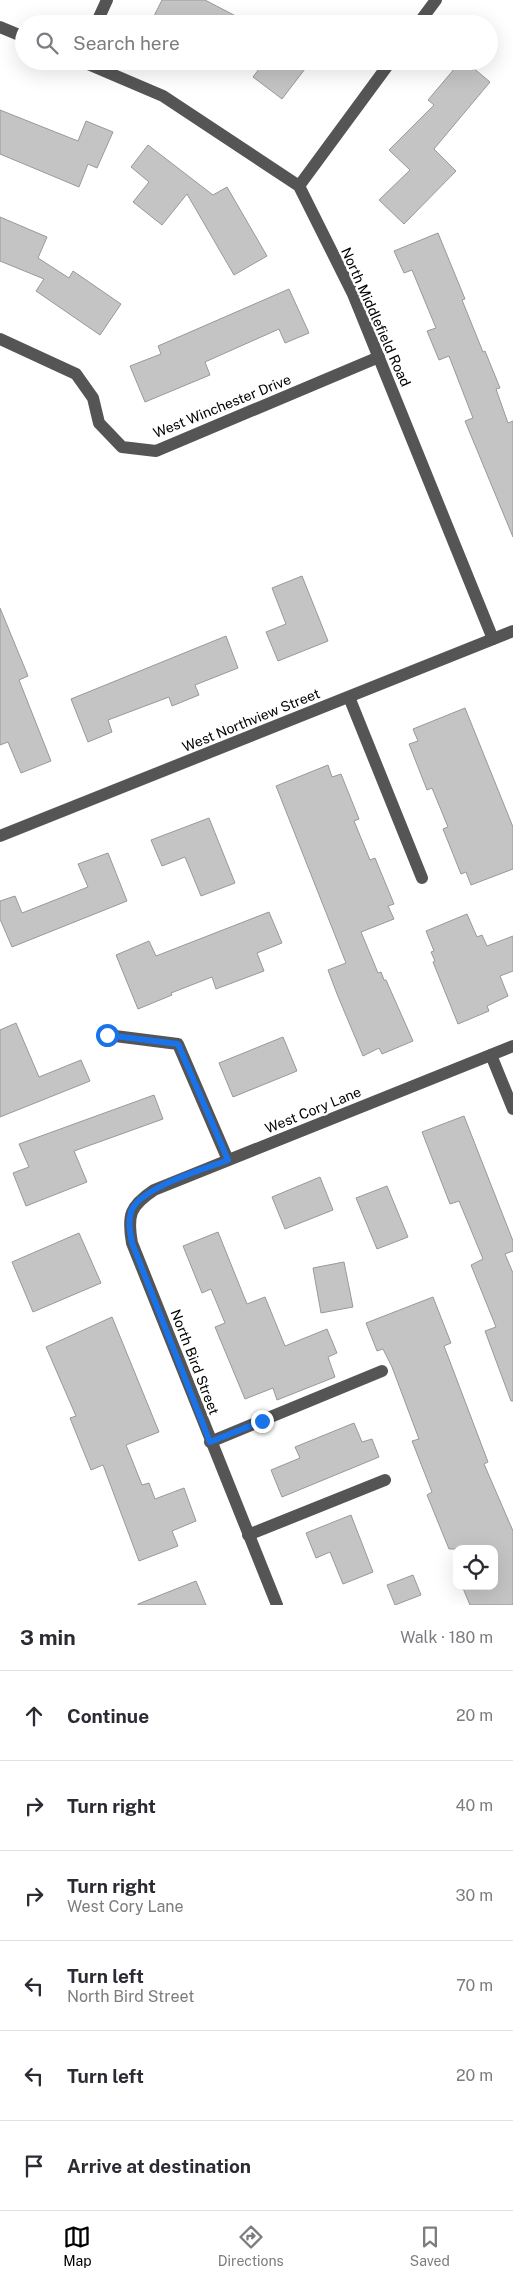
<!DOCTYPE html>
<meta charset="utf-8">
<style>
:root{--surface:#fff;--page:#f2f2f3;--text:#2b2b33;--muted:#7c7c81;--line:#e1e1e2;--accent:#000}
body{margin:0;font-family:"Public Sans",sans-serif;background:var(--page);color:var(--text)}
.controls{position:absolute;right:15px;bottom:15px;display:grid;overflow:hidden;border-radius:10px;box-shadow:0 5px 20px #0002}
.controls button{width:45px;height:45px;display:grid;place-items:center;padding:0;border:0;border-bottom:1px solid var(--line);background:var(--surface);color:var(--text);font:25px sans-serif}
.stop{position:absolute;width:15px;height:15px;margin:-11px;border:4px solid #1a73e8;border-radius:50%;background:#fff}
.stop.end{background:#1a73e8;border-color:#fff;box-shadow:0 1px 5px #0008}
.list{margin:0;padding:0;list-style:none}
h2{display:flex;justify-content:space-between;align-items:center;height:65px;margin:0;padding:0 20px;font-size:21px}
h2 small{font-size:16px;font-weight:400;color:var(--muted)}
.list li{display:grid;grid-template-columns:32px 1fr auto;gap:15px;align-items:center;box-sizing:border-box;height:90px;padding:0 20px;border-top:1px solid var(--line)}
.list b{display:block;font-size:19px;white-space:nowrap}
.list p{margin:0;font-size:16px;white-space:nowrap;color:var(--muted)}
.list em{font-size:16px;font-style:normal;color:var(--muted)}
.icon{flex:none;width:28px;height:28px;fill:none;stroke:currentColor;stroke-width:2;stroke-linecap:round;stroke-linejoin:round}
.map{position:relative;flex:none;width:513px;height:1605px;overflow:hidden}
.search{position:absolute;background:var(--surface);box-shadow:0 5px 20px #0002;left:15px;right:15px;top:15px;height:55px;display:flex;align-items:center;gap:12px;box-sizing:border-box;padding:0 18px;border-radius:28px;color:var(--muted);font-size:19px}
.sheet{height:605px;background:var(--surface)}
nav{display:flex;justify-content:space-around;align-items:center;box-sizing:border-box;height:70px;border-top:1px solid var(--line);background:var(--surface);font-size:14px;color:var(--muted)}
nav a{display:grid;justify-items:center;gap:2px}
nav .on{color:var(--accent)}
.map>svg:first-child{display:block}
.building{fill:#c4c4c4;stroke:#999}
.lines{fill:none;stroke-linecap:round;stroke-linejoin:round}
.minor{stroke:#555;stroke-width:12}
.route{stroke:#1a73e8;stroke-width:6}
.labels{text-anchor:middle;dominant-baseline:central;stroke-width:5;stroke-linejoin:round;paint-order:stroke}
.street-label{font-size:14px;fill:#000;stroke:#fff}
</style>
<div class="map">
<svg width="513" height="1605" viewBox="0 0 513 1605">
<rect width="100%" height="100%" fill="#fff"/>
<!-- building -->
<g class="building">
<path d="M162,0h43l46,24h-101z"/>
<path d="M265,61h46l-29,38 -29,-22z"/>
<path d="M461,61h4l25,21 -56,67 22,22 -52,53 -25,-24 31,-30 -21,-20 45,-45 -6,-5z"/>
<path d="M0,110l78,31 8,-20 27,11 -16,36 -9,-4 -9,23 -79,-33z"/>
<path d="M148,145l65,50 14,-8 40,69 -33,19 -47,-81 -25,31 -29,-23 16,-20 -18,-15z"/>
<path d="M0,217l47,20 -9,21 31,20 4,-7 48,33 -21,31 -64,-44 8,-12 -44,-18z"/>
<path d="M438,233l27,66 -3,1 21,52 2,-1 15,37 -4,1 12,34 5,-2v116l-48,-116 8,-3 -24,-62 -10,4 -12,-29 9,-3 -24,-58 -8,3 -10,-22z"/>
<path d="M289,289l20,44 -24,10 -6,-14 -74,33 5,13 -65,27 -15,-36 31,-12 -3,-8z"/>
<path d="M302,576l26,65 -50,20 -12,-29 20,-8 -14,-36z"/>
<path d="M0,608l28,68 -9,4 32,81 -30,12 -13,-31 -8,3z"/>
<path d="M226,636l12,32 -43,17 4,10 -27,11 -3,-9 -61,23 4,12 -24,10 -17,-43z"/>
<path d="M465,708l48,119v42l-42,16 -5,-13 -5,2 -18,-45 5,-2 -16,-39 -5,2 -18,-46 9,-3 -5,-12z"/>
<path d="M328,765l4,12 9,-3 18,45 -5,2 16,39 5,-2 19,46 -6,2 6,13 -33,13 17,41 3,-1 3,8h2l27,61 -31,13 -3,-6 -16,8 -26,-62 -9,-24 18,-7 -70,-177z"/>
<path d="M209,818l26,65 -34,13 -16,-39 -23,9 -11,-26z"/>
<path d="M108,853l19,48 -115,46 -12,-28v-18l15,-5 7,17 66,-26 -10,-23z"/>
<path d="M269,912l13,31 -25,10 7,18 -48,18 -4,-12 -41,16 1,2 -34,14 -22,-54 33,-14 7,15z"/>
<path d="M467,914l10,23 5,-2 5,11 26,-10v35l-13,5 8,20 -21,10 2,5 -31,13 -25,-62 2,-1 -4,-9 3,-1 -8,-20z"/>
<path d="M16,1023l23,54 42,-17 9,21 -90,36v-87z"/>
<path d="M283,1037l14,34 -64,26 -14,-34z"/>
<path d="M154,1095l9,24 -89,32 13,31 -61,24 -13,-33 16,-6 -10,-23z"/>
<path d="M464,1116l49,125v10l-8,3 8,19v128h-2l-26,-70 11,-4 -25,-62 12,-6 -24,-58 -9,3 -28,-72z"/>
<path d="M320,1177l13,33 -48,19 -13,-32z"/>
<path d="M387,1186l21,51 -31,12 -21,-51z"/>
<path d="M218,1232l29,72 18,-7 20,49 42,-17 10,24 -9,4 7,20 -58,23 -4,-12 -28,11 -30,-72 10,-4 -14,-34 -9,4 -19,-47z"/>
<path d="M79,1233l22,50 -68,29 -21,-50z"/>
<path d="M344,1262l9,45 -32,6 -8,-45z"/>
<path d="M433,1297l18,46 -7,3 44,116 -4,2 29,67v74h-43l-8,-19h32v-37h-45l-22,-54 5,-3 -20,-51 7,-2 -27,-72 -9,-18 -6,2 -11,-28z"/>
<path d="M112,1317l47,115 -33,13 16,40 7,-2 6,16 29,-11 12,33 -24,10 6,15 -39,15 -36,-96 -12,5 -21,-52 6,-2 -30,-69z"/>
<path d="M354,1423l8,19 10,-3 7,18 -97,40 -11,-27 29,-12 -5,-11z"/>
<path d="M351,1515l22,57 -30,12 -13,-32 -14,6 -10,-25z"/>
<path d="M413,1575l8,20 -26,10 -8,-20z"/>
<path d="M196,1581l10,24h-68v-1z"/>
</g>
<g class="lines">
<!-- minor -->
<g class="minor">
<path d="M96,24l11,-24"/>
<path d="M418,24l18,-24"/>
<path d="M0,27l24,10"/>
<path d="M81,61l82,35 136,90 54,108 140,345"/>
<path d="M299,186l92,-125"/>
<path d="M0,339l76,35 17,24 6,25 23,24 34,4 223,-94"/>
<path d="M349,697l73,181"/>
<path d="M0,836l513,-205"/>
<path d="M107,1035l71,9 50,116"/>
<path d="M491,1055l22,54"/>
<path d="M210,1442l172,-71"/>
<path d="M248,1535l137,-55"/>
<path d="M277,1605l-145,-362c-5,-28 -2,-37 22,-53l359,-144"/>
</g>
</g>
<g class="lines">
<!-- route -->
<path class="route" d="M107,1035l71,9 50,116c-23,9 -90,28 -97,52 -3,11 -1,20 1,31l78,199 52,-21"/>
</g>
<g class="labels">
<!-- street labels -->
<g class="street-label">
<text transform="translate(376 317) rotate(66)">North Middlefield Road</text>
<text transform="translate(222 406) rotate(-22)">West Winchester Drive</text>
<text transform="translate(251 720) rotate(-22)">West Northview Street</text>
<text transform="translate(313 1110) rotate(-22)">West Cory Lane</text>
<text transform="translate(195 1362) rotate(69)">North Bird Street</text>
</g>
</g>
</svg>
<div class="controls">
<button><svg class="icon" aria-label="locate" viewBox="0 0 24 24"><circle cx="12" cy="12" r="6"/><path d="M12 2v4M12 18v4M2 12h4M18 12h4"/></svg></button>
</div>
<div class="stop" style="left:107px;top:1035px"></div>
<div class="stop end" style="left:262px;top:1421px"></div>
<div class="search"><svg class="icon" aria-label="search" viewBox="0 0 24 24"><circle cx="10" cy="10" r="6"/><path d="M15 15l6 6"/></svg>Search here</div>
</div>
<section class="sheet">
<h2>3 min<small>Walk · 180 m</small></h2>
<ul class="list">
<li><svg class="icon" aria-label="ahead" viewBox="0 0 24 24"><path d="M12 20V5M6 11l6-6 6 6"/></svg><div><b>Continue</b></div><em>20 m</em></li>
<li><svg class="icon" aria-label="right" viewBox="0 0 24 24"><path d="M7 20v-9h11M14 6l5 5-5 5"/></svg><div><b>Turn right</b></div><em>40 m</em></li>
<li><svg class="icon" aria-label="right" viewBox="0 0 24 24"><path d="M7 20v-9h11M14 6l5 5-5 5"/></svg><div><b>Turn right</b><p>West Cory Lane</p></div><em>30 m</em></li>
<li><svg class="icon" aria-label="left" viewBox="0 0 24 24"><path d="M17 20v-9H6M10 6l-5 5 5 5"/></svg><div><b>Turn left</b><p>North Bird Street</p></div><em>70 m</em></li>
<li><svg class="icon" aria-label="left" viewBox="0 0 24 24"><path d="M17 20v-9H6M10 6l-5 5 5 5"/></svg><div><b>Turn left</b></div><em>20 m</em></li>
<li><svg class="icon" aria-label="arrive" viewBox="0 0 24 24"><path d="M6 21V4h12l-3 4 3 4H6"/></svg><div><b>Arrive at destination</b></div></li>
</ul>
</section>
<nav>
<a class="on"><svg class="icon" aria-label="map" viewBox="0 0 24 24"><path d="M3 6l6-2 6 2 6-2v14l-6 2-6-2-6 2zM9 4v14M15 6v14"/></svg>Map</a>
<a><svg class="icon" aria-label="directions" viewBox="0 0 24 24"><path d="M12 3l9 9-9 9-9-9zM9 14v-3h6M13 9l2 2-2 2"/></svg>Directions</a>
<a><svg class="icon" aria-label="saved" viewBox="0 0 24 24"><path d="M7 4h10v16l-5-4-5 4z"/></svg>Saved</a>
</nav>
